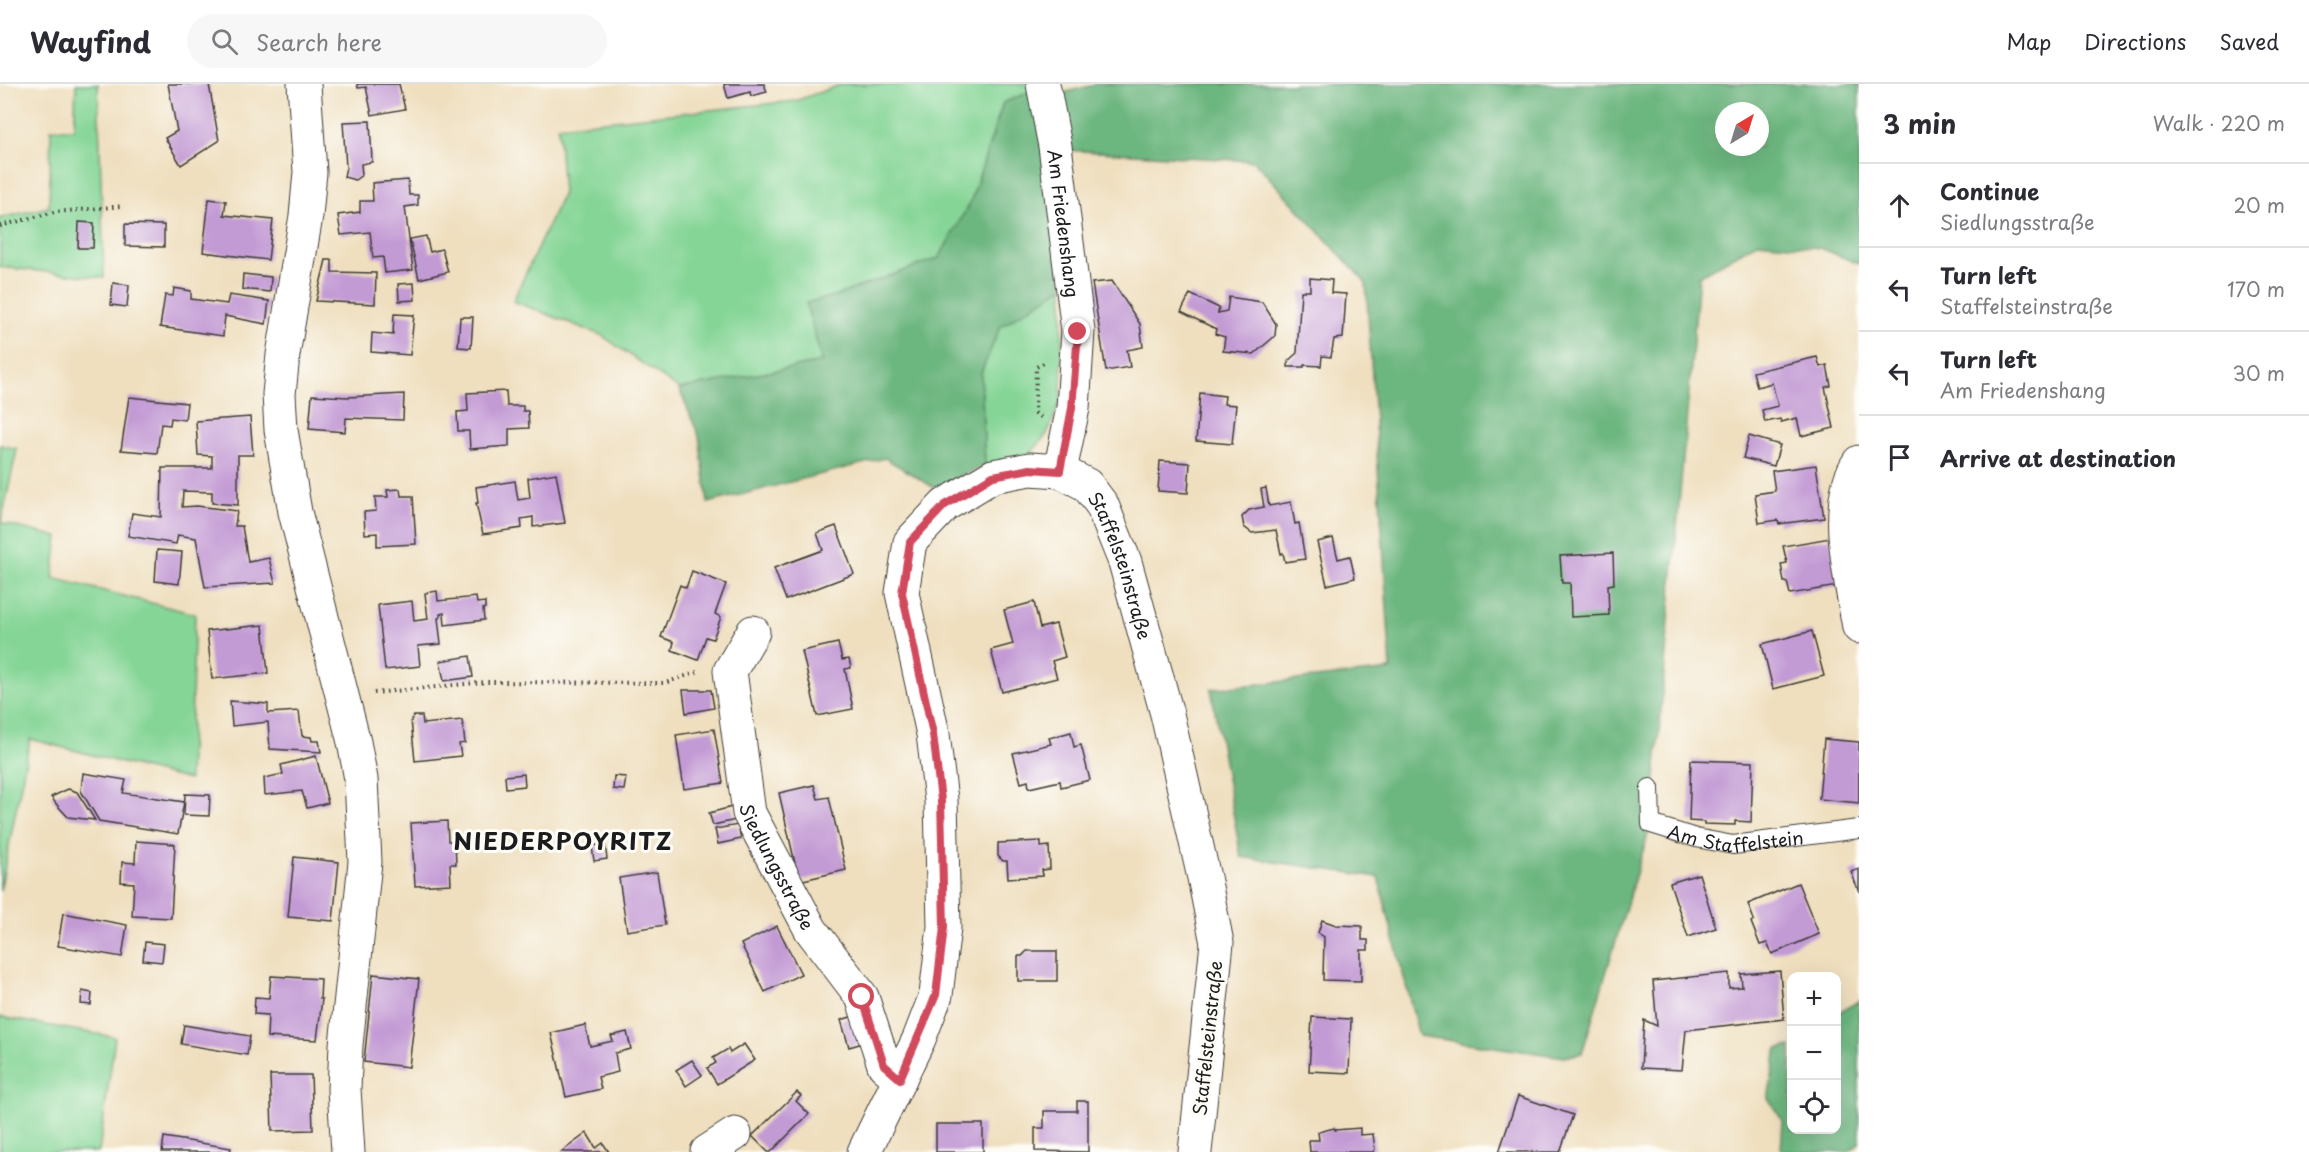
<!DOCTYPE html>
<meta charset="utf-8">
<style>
:root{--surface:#fff;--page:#f7f7f7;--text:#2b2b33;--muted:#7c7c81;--line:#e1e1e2}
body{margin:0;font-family:"Playpen Sans",sans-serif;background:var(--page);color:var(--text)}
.controls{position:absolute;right:18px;bottom:18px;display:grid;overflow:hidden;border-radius:12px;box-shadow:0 6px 24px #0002}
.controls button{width:54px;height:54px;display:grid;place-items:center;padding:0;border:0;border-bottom:2px solid var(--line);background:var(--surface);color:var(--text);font:30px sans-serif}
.compass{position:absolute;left:1715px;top:18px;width:54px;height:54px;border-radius:50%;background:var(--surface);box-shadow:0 6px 24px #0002;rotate:38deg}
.stop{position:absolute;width:18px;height:18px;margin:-14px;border:4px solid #d1495b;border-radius:50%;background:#fff}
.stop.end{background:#d1495b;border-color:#fff;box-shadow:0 2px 6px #0008}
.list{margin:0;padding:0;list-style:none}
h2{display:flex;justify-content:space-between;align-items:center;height:78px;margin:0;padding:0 24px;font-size:26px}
h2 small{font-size:20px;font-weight:400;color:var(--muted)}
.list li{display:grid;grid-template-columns:39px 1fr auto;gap:18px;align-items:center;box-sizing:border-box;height:84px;padding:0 24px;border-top:2px solid var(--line)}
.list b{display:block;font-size:22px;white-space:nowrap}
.list p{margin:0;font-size:20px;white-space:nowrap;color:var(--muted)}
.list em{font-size:20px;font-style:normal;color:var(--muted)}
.icon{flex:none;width:33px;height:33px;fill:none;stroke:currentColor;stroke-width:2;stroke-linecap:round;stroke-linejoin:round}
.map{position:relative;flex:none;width:1859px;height:1068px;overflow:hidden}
header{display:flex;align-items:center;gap:36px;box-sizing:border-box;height:84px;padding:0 30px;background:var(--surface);border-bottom:2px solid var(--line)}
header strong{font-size:28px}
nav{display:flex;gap:33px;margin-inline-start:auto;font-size:21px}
.search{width:420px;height:54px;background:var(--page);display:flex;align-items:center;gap:15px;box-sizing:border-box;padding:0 21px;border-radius:33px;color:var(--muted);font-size:22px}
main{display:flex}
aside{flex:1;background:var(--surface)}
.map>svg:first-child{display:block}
.green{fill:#85d596;stroke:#507859;stroke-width:1.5}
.forest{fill:#6cb67f;stroke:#44694e;stroke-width:1.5;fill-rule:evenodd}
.building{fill:#c29ad4}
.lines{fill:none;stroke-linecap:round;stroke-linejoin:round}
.service-casing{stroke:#3c3934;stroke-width:20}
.minor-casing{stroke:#3c3934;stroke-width:35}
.tertiary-casing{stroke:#3c3934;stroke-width:35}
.secondary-casing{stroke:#3c3934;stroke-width:35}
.path{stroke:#3c3934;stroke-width:4;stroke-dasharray:1.5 4.5;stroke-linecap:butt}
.service{stroke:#fff;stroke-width:18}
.minor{stroke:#fff;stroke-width:33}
.tertiary{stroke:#fff;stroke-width:33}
.secondary{stroke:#fff;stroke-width:33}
.route{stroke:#d1495b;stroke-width:8}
.labels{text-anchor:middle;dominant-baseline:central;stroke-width:6;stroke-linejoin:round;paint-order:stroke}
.street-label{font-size:18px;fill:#1c1c1c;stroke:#fdfcf7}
.district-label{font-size:24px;font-weight:bold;letter-spacing:1.5px;fill:#1c1c1c;stroke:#fdfcf7}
</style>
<header>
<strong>Wayfind</strong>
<div class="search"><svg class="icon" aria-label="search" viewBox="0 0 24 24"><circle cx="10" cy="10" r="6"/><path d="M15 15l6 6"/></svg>Search here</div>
<nav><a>Map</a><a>Directions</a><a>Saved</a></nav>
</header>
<main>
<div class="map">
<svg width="1859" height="1068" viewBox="0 0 1859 1068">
<rect width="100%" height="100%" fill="#fdfcf7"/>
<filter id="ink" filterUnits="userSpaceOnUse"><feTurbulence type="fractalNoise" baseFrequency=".0167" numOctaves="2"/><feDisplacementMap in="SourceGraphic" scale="12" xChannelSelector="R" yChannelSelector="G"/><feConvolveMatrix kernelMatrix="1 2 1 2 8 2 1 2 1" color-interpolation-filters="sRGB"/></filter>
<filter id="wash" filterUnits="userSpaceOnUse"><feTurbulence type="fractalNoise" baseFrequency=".008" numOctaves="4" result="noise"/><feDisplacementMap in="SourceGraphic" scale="24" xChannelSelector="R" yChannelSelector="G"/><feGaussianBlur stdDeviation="1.35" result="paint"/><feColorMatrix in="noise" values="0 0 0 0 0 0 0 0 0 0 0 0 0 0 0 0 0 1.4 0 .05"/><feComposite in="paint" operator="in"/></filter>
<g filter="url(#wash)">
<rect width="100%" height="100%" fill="#efdfbf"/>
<!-- green -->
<g class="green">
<path d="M76,0h22l6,194 -104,-11v-49l49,-11 2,-78h23z"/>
<path d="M843,0h190l1,6 -31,13 -32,98 -32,57 -101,37 -32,8 16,59 -143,27 -78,-54 -88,-34 50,-108 -5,-67 237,-25z"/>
<path d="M1063,203l-2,113 -14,34 -17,20 -45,12 -4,-93 19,-47z"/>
<path d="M0,361l17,4 -16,74 57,14 -5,41 142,36 -6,166 -159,-41 -30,152z"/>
<path d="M0,933l115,20 -16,115h-99z"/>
</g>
<!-- forest -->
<g class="forest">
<path d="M1097,0h762v180l-39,-16 -62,-6 -59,34 -48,548 -69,229 -18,4 -145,-21 -41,-159 -137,-20 -30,-168 180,-19 -25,-387 -112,-122 -191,-11 -8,-55zM1724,27h36v36h-36z"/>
<path d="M1034,6l29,197 -63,40 -19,46 4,93 -25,10 -22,14 -53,-32 -177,45 -9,-67 -20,-47 143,-27 -16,-59 32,-8 101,-37 32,-57 32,-98z"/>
<path d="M1859,917v143l-11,8h-64l-3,-3 2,-28 -15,-22 9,-50 14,-3 1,84h44l1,-117z"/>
</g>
<g id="blocks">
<!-- building -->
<g class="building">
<path d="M168,0h41l10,57 -38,24 -16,-27 12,-7z"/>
<path d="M357,0h42l6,25 -33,6 -6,-28 -8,1z"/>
<path d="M724,0h40l3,8 -16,4 -1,-4 -22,6z"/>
<path d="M370,37l2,41 -11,2 1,11 -7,5 -11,-3 2,-10 -3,-45z"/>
<path d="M408,96l1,15h9v10l-13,2 8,63 -28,3 -2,-16 -10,1 -3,-26 -29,3 -3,-20 22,-3v-11h13l-1,-18z"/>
<path d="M209,115l17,2 -2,14 49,5 -5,40 -65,-8z"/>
<path d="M79,138l15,1 -1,25h-15z"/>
<path d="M125,140l39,1v22l-39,-1z"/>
<path d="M426,152l4,16 12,-3 6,23 -29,7 -9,-40z"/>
<path d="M326,176h6v12l44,1 -1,31 -59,-3z"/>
<path d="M243,190l28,3 -1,15 -28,-3z"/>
<path d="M1310,194l22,2 -1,13 15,1 -3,44 -9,1 -3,18 -9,-1 -1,10 -17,-1v2h-16v-6l9,-8 4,-62h9z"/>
<path d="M1112,197l28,43 3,23 -16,3 3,17 -24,4 -14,-88z"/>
<path d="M113,199l16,2 -2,22 -16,-2z"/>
<path d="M414,199l1,17 -16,1 -1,-17z"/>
<path d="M174,204l17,3v8l36,5 2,-9 40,6 -3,23 -41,-8 -2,20 -63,-9 5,-32 8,1z"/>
<path d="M1190,210l29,14 -1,5 9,-2 2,-14 33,5 14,22 -1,12 -21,18 -31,-3 2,-14 -10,-3 1,-5 -35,-17z"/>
<path d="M394,230l20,1 -4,40 -39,-3 1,-19 21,2z"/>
<path d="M460,233h13l-2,31 -13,-1z"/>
<path d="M1817,273l3,10 7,-2 4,21 -6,1 9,41 -33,8 -4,-18 -16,4 -1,-3 -15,3 -3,-12 16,-4 -6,-23 -15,4 -4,-15z"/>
<path d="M506,307l1,15h16v5h5l1,17 -20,1v17l-39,3 -1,-18h-11l-1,-19 11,-1 -1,-18z"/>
<path d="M1200,309l25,3 -1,8 12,1 -4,39 -36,-3z"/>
<path d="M404,310l-1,26 -57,-2 -1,14 -36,-3 3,-34 36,2z"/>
<path d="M129,313l58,6 -2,17 -14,-2 -1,7 -9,-1 -4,29 -36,-3z"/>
<path d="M250,333l3,38h-15v50l-26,-2v-11l-29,-1 -1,16 15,-1 40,5 -2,15h7l6,36 21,-4 6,25 -70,4 -9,-49 -18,-3 -2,9 -48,-8 4,-23 29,4 1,-49h50v-12l-14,-1 -2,-34z"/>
<path d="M1749,352l31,9 -6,21 -31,-8z"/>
<path d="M1160,377l30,2 -2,30 -30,-2z"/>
<path d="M1816,381l8,53 -45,6 -1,-4 -19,3 -4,-29 20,-3 -3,-20z"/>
<path d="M556,389l9,50 -32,4v-10l-12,2 1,9 -39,6 -7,-31h2l-2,-16 39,-6 3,19 12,-2 -2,-20z"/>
<path d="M1266,404l3,18 22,-4 4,22 4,-1 6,36 -20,3 -2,-9 -2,1 -5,-24 -24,3 -8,-6 -2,-10 7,-7 15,-3 -3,-18z"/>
<path d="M400,405l1,7h12l3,48 -39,2v-13l-12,1 -1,-22 12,-1 -1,-14h13l-1,-7z"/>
<path d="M836,442l18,48 -68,26 -12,-32 49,-18 -6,-17z"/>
<path d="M1333,454l5,21 12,-3 5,22 -28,7 -10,-43z"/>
<path d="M1830,454l8,48 -48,8 -3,-12h-3l-3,-18 6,-1 -4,-17z"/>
<path d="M157,466l25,2 -3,32 -24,-3z"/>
<path d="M1613,469l1,31 -6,1 1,30 -38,2 -1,-34h-8l-2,-27z"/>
<path d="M692,487l34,13 -11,30 6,3 -8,22 -7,-2 -8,23 -26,-10 2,-8 -13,-5 19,-52 6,3z"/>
<path d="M437,507l1,10 38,-4 1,6 8,-1v6l-2,1 1,11 -39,5 -1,-12 -4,1v4h-2l3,26 -23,2 2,20 -35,4 -7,-65 34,-4 2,20 14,-2 -3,-26z"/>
<path d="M1034,518l6,26 16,-4 9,33 -13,4 5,17 -55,14 -11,-42 22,-6 -9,-34z"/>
<path d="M263,541l5,48 -56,6 -5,-48z"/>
<path d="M1812,547l12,45 -51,13 -11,-45z"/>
<path d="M838,559l4,17 7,-1 2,9 -6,1 8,40 -36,7 -15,-65z"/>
<path d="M470,572l3,21 -29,4 -4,-20z"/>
<path d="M683,606h28l3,18 -28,5z"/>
<path d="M230,617l38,3v9l31,-2 3,25 9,1 1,4h7l2,11 -51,-3 -2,-27 -36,4z"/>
<path d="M414,632h8l1,8 39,-4 3,23 -6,1 2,12 -46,5 -4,-41z"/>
<path d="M714,645l9,54 -39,6 -8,-54z"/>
<path d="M1071,648l3,15 7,-2 9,35 -29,7 -1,-6 -31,7 -1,-7 -7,2 -8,-30 38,-9 -2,-6z"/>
<path d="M1824,655l35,3v61l-40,-4z"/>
<path d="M316,672l12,47 -21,5 -5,-17 -37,4 -1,-17 19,-4 -2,-9z"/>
<path d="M1691,676l62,2 -2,60 -16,-1v4l-31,-1v-2l-15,-1z"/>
<path d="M83,689l43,7 -3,13 61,9 -6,32 -79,-13 -18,-30z"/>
<path d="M524,690l1,12 -19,2 -1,-12z"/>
<path d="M614,692l12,1 -2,13 -11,-1z"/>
<path d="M814,701l4,14 11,-2 17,73 -47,11 -20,-88z"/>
<path d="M68,705l9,3 18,28 -27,-3 -11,-12 -6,-8z"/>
<path d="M185,710l25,1 -1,21 -25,-1z"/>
<path d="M732,723l4,13 -23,5 -4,-12z"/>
<path d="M447,737l1,20h7l1,23h-6l1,20 -36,2 -4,-63z"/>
<path d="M738,741l3,14 -23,5 -3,-15z"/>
<path d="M136,757l39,3 -4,74 -39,-2 2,-33 -13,-1 1,-20 13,1z"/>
<path d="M1041,757v6l8,-1 1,23 -8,1 1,6 -35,2 -1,-17h-4l-5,-5v-13z"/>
<path d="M605,760l2,15 -13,2 -2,-15z"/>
<path d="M294,773l45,5 -6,59 -45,-4z"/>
<path d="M1859,785v23l-8,-20z"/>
<path d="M657,788l8,53 -38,6 -8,-53z"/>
<path d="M1699,790l17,54 -28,9 -18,-54z"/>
<path d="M1798,799l21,51 -47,20 -5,-11 -7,2 -9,-23 3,-2 -6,-16z"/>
<path d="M63,829l64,12 -5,32 -64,-11z"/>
<path d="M1322,836l14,5 26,1v14h6v10h-7v31l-38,-1 1,-43 -6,-4z"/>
<path d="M777,842l24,48 -36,18 -24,-48z"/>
<path d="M145,858l19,2 -2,18 -19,-2z"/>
<path d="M1027,867h30v30h-39v-25h4z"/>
<path d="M1780,887l4,48 -98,11 -4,40 -41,-2 3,-48 13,6 -4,-45 76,-8v15l13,-1 -1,-13z"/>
<path d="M373,890l46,5 -10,88 -45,-5z"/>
<path d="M271,892l50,3 -1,20h2l-5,41 -50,-3 1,-22 -14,-1 1,-17 14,1z"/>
<path d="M82,907l10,2 -1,12 -10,-1z"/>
<path d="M854,932l9,27 -14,4 -8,-27z"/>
<path d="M1312,933l39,2 -2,54 -40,-2z"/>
<path d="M184,941l66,11 -3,19 -66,-11z"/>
<path d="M585,941l5,21 23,-5 -2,-5 16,-4 4,17 -16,4 3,19 -20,5 3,12 -35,8 -15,-64z"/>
<path d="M744,960l11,16 -38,24 -10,-16 9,-5 -3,-5 15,-9 2,4z"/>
<path d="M692,976l10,15 -16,11 -10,-16z"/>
<path d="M270,991h41l2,55 -41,1z"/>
<path d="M797,1008l4,4 -5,5 13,13 -38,38h-3l-16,-16z"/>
<path d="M1518,1012l55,19 -13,37h-61z"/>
<path d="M1077,1017h11v51l-53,-1v-23h9v-17h33z"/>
<rect x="936" y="1040" width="47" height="28"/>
<path d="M1334,1044l1,2 25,-2v7l13,-1 2,15 -2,3h-63l-1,-12h10l-1,-8z"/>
<path d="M587,1049l9,15 7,-5 6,9h-48z"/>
<path d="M164,1053l67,11 -1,4h-68z"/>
</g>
</g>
</g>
<g filter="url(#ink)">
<use href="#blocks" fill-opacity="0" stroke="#3c3934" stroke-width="1.5"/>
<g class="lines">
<defs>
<g id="service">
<path id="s1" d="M1650,704l1,36 45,14 37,7 126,-16"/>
</g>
<g id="minor">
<path id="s2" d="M1043,0l12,62 23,185 -5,77 -13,63"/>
<path d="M1859,378c-28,40 -8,118 0,165"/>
<path id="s3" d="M753,548l-23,39 19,142 62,117 51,67 22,68 16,14"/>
<path d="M707,1068l28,-18"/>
</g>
<g id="tertiary">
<path id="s4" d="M864,1068l55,-113 17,-44 8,-68 -3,-127 -8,-66 -31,-141 8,-51 35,-37 48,-29 37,-7 30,2 27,14 15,20 23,57 42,152 38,168 12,61 -22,209"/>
</g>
<path id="secondary" d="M304,0l6,88 -4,44 -23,139 -4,39 2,36 14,82 59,230 7,37 4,83 -19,183 -2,44 4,63"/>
</defs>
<!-- service casing -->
<use href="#service" class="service-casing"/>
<!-- minor casing -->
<use href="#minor" class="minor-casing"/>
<!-- tertiary casing -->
<use href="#tertiary" class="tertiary-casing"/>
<!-- secondary casing -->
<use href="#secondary" class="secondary-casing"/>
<!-- path -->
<g class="path">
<path d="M0,142l55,-14 69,-6"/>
<path d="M1041,333l-6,-4 1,-46 8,-4"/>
<path d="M374,609l112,-11 179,1 35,-12"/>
</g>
<!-- service -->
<use href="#service" class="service"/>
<!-- minor -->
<use href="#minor" class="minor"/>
<!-- tertiary -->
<use href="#tertiary" class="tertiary"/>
<!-- secondary -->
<use href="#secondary" class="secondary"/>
</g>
</g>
<g class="lines" filter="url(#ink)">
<!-- route -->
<path class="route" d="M862,913l22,68 16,14 36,-84 8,-68 -3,-127 -8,-66 -31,-141 8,-51 35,-37 48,-29 37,-7 30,2 12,-63 6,-76"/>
</g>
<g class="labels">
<!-- street labels -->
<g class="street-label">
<text stroke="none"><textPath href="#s2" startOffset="141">Am Friedenshang</textPath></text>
<text stroke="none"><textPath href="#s4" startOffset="924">Staffelsteinstraße</textPath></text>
<text stroke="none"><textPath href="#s1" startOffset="123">Am Staffelstein</textPath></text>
<text stroke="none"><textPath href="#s3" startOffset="249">Siedlungsstraße</textPath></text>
<text transform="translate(1207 954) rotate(-84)">Staffelsteinstraße</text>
</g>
<!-- district labels -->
<g class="district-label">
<text x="563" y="756">NIEDERPOYRITZ</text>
</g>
</g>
</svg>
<div class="controls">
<button>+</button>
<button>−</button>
<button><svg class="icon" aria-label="locate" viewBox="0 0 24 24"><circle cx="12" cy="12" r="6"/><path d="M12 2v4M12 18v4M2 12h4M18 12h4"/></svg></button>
</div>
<svg class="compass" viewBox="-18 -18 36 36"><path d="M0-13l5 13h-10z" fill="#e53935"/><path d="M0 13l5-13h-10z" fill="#7c7c81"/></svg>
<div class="stop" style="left:862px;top:913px"></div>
<div class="stop end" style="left:1078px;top:248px"></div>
</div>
<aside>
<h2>3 min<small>Walk · 220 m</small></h2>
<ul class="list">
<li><svg class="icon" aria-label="ahead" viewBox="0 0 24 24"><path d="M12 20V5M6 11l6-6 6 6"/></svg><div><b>Continue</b><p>Siedlungsstraße</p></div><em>20 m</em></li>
<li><svg class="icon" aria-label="left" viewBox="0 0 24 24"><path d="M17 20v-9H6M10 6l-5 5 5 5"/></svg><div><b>Turn left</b><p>Staffelsteinstraße</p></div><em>170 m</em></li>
<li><svg class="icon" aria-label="left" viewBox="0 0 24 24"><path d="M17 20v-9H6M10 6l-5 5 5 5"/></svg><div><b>Turn left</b><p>Am Friedenshang</p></div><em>30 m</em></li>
<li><svg class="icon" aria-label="arrive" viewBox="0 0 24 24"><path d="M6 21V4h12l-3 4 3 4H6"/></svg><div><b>Arrive at destination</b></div></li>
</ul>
</aside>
</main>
